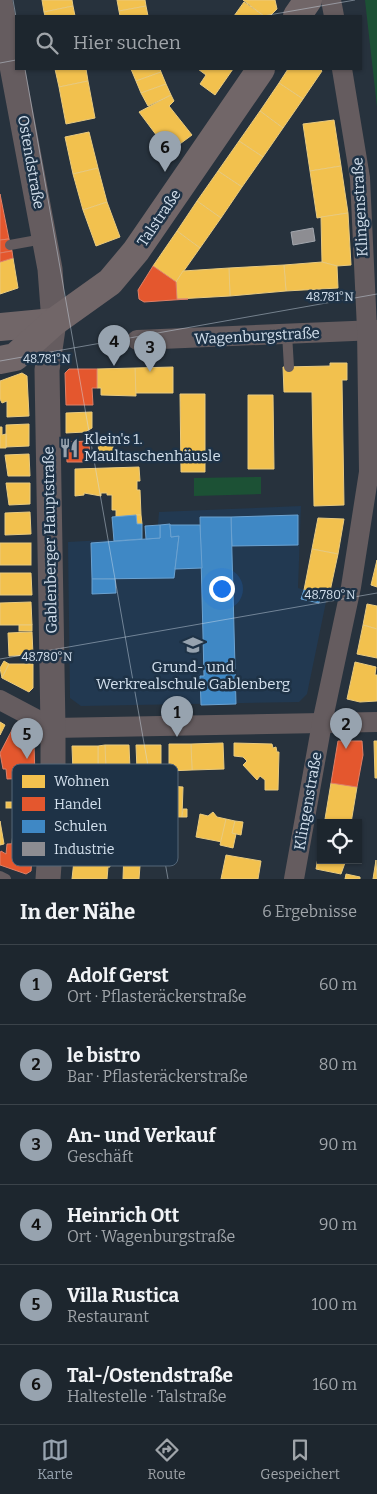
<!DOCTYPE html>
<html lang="de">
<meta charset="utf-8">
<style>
:root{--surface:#1d262e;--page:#252e36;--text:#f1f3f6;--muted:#a0a5aa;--line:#3b434a;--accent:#97a3af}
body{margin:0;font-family:Bitter,serif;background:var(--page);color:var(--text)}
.controls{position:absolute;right:15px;bottom:15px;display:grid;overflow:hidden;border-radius:0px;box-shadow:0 1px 4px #0004}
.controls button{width:45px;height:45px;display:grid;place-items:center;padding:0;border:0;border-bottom:1px solid var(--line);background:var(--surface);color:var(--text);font:25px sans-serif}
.you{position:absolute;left:221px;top:588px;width:18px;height:18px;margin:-12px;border:4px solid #fff;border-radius:50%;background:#1a73e8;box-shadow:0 0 0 8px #1a73e833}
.badge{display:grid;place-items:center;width:32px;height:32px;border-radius:50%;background:var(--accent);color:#111;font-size:16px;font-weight:700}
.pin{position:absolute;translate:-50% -41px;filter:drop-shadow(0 1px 2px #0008)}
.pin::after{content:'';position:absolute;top:26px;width:18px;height:15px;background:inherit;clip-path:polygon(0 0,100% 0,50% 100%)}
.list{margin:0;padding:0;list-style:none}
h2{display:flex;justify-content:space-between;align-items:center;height:65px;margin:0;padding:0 20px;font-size:21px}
h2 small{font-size:16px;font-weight:400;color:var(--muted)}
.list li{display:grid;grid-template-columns:32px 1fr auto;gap:15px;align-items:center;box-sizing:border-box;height:80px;padding:0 20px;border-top:1px solid var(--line)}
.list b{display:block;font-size:19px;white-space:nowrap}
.list p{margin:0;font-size:16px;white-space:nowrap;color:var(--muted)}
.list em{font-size:16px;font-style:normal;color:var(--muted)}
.icon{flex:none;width:28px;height:28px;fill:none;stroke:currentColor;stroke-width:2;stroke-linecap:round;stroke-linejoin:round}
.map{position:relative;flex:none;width:377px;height:879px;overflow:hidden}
.search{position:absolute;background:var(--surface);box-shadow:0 1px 4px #0004;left:15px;right:15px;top:15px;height:55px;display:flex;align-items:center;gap:12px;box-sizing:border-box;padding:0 18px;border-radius:0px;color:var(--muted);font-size:19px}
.sheet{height:545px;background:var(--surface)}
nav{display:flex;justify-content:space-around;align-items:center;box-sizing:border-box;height:70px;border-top:1px solid var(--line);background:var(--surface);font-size:14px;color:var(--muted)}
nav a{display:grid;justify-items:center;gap:2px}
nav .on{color:var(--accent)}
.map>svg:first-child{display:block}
.built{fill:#223951}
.green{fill:#1c5135}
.homes{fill:#f2c14e;stroke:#e9ca7e}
.shops{fill:#e4572e;stroke:#df8067}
.schools{fill:#3f88c5;stroke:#6ba2d1}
.industry{fill:#8d8d92;stroke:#a2a6ad}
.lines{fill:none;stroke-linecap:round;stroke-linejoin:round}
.service{stroke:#655c5f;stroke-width:10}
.minor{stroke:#655c5f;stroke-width:20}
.tertiary{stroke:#655c5f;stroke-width:25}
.secondary{stroke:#716668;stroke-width:28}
.ticks{fill:none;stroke:#d3e0ed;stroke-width:1;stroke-opacity:0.45}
.labels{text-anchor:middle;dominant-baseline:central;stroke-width:5;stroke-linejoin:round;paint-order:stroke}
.street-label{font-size:15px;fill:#d3e0ed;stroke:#1e3246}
.poi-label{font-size:15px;fill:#d3e0ed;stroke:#1e3246;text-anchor:start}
.key{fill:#1e3246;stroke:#546678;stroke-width:1}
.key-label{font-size:14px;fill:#d3e0ed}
.ticks-label{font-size:12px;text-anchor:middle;fill:#d3e0ed;stroke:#1e3246;stroke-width:5;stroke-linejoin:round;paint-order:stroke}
</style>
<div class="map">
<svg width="377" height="879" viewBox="0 0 377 879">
<rect width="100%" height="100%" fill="#27323d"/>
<!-- built -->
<path class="built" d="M301,506l-3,82 29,9 -20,97 -8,8 -218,4 -11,-8 -2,-156 89,-5 2,-25z"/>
<!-- green -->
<g class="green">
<path d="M365,0h12v107z"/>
<path d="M261,477v17l-67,2v-18z"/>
</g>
<!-- homes -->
<g class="homes">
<path d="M42,0h30l1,6 -29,6z"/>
<path d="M117,0h28l1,6 -27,5z"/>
<path d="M243,0h32l2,9 -7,7h-6z"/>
<path d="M244,2l20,14h-30z"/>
<path d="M73,6l2,10h-30l-1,-4z"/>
<path d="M146,6l2,10h-28l-1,-5z"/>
<path d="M55,69h31l2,12 -29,6z"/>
<path d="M131,69h29l1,3 -25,9z"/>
<path d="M198,69h35l-18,26 -15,-11 6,-9z"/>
<path d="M288,69h32l2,2 -19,28 -24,-16z"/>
<path d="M161,72l5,12 -25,9 -5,-12z"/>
<path d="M88,81l7,37 -29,6 -7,-37z"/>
<path d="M279,83l24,16 -20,29 -23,-17z"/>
<path d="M166,84l5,11 -23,11 -7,-13z"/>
<path d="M171,95l3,6 -5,5 23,29 -23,17 -30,-40z"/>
<path d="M260,111l23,17 -20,29 -24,-16z"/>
<path d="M334,120l7,46 -31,5 -7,-47z"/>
<path d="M89,132l9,36 -25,6 -8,-37z"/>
<path d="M239,141l24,16 -21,30 -24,-16z"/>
<path d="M341,166l7,47 -31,5 -7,-47z"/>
<path d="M98,168l9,34 -24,8 -10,-36z"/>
<path d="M218,171l24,16 -21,31 -24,-17z"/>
<path d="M197,201l24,17 -21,30 -23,-17z"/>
<path d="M107,202l13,35 -24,9 -13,-36z"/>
<path d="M348,213l3,52 -14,1 -15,-4 -1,-45z"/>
<path d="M177,231l23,17 -24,34 -23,-16z"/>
<path d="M13,258l5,30 -18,6v-32z"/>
<path d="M322,262l15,4 1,22 -52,3 -2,-26z"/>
<path d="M284,265l2,26 -56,5 -1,-28z"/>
<path d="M229,268l1,28 -53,3 -1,-17 7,-11z"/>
<path d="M330,363h17v17h-5l2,125 -30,1 -2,-114h-28l-1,-25 47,-1z"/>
<path d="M173,367v26h-38v-25z"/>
<path d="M135,368l1,28 -35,-1v-7h-4v-19z"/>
<path d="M22,373l5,3 2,40 -22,1v-16l-5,2 -2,-4v-18z"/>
<path d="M180,394h25v78h-24z"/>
<path d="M248,395h25l1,74h-26z"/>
<path d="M92,412v16l-7,4 -19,1v-20z"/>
<path d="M29,424v22l-23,1v-22z"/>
<path d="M0,427h2v8l4,-1v14h-6z"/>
<path d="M113,438v23l-14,1 -1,-23z"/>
<path d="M29,454l1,22h-22l-3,-21z"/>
<path d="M139,467l1,14h-3v9h3l1,25 -25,2v-7h-4v-15h-5v-2h-6v3l-17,-3v2l-9,1v-27z"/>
<path d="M6,483h24v21l-21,1z"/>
<path d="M30,512l1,22 -26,1v-22z"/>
<path d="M136,515h5l1,9h-5z"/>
<path d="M318,518l26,1 -6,35 -26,-5z"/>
<rect x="0" y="543" width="31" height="22"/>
<path d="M312,549l26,5 -9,42 -25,-6z"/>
<path d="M377,560v27l-6,-2z"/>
<path d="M0,573h31l1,22h-32z"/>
<path d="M31,602l1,23h-32v-22z"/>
<path d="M367,604l10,2v23l-14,-4z"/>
<rect x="19" y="625" width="13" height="6"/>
<path d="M363,625l14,4v29l-20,-4z"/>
<path d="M32,632l1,23 -24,1 -1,-23z"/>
<path d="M4,661l5,3 -7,14 -2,-10z"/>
<path d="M355,662l21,5 -1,8h2v26l-17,1 -13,-3z"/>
<path d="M9,664h24v24l-4,4 -27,-14z"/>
<path d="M0,722l5,3 -5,10z"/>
<path d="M374,741h3v37h-2z"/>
<path d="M223,743l1,26 -32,1 -1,-26z"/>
<path d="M234,743l38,1 1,4 3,-1 1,5h2l-1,38h-13v-10l-5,-4 -3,4 -14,-15 4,-4 -4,-4 -9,-1z"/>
<path d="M169,744h22l1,26 -23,1z"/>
<path d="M105,745h24l1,25 -14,2v-2h-10z"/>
<path d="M105,745l1,25 -8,1v-25z"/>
<path d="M136,745h25v24l-24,1z"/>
<path d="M72,746h26v25l-25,1z"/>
<path d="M331,783l26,4 -6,36 -26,-4z"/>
<path d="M169,786l14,1 -1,30 -46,-1v-15h31z"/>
<rect x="6" y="802" width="8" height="6"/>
<path d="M183,809h4v8h-5z"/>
<path d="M213,812l4,5 9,2 -4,23 -26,-5 4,-23 8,2z"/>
<path d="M14,819l22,2 -1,22 -23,1z"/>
<path d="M226,819l9,2 -3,12 4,1 -3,14 -13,-3z"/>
<path d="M0,821l4,23 -4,1z"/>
<path d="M235,821l8,1 -2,13 -9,-2z"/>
<path d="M321,841v19h25l-5,14 -25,-5z"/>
<path d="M75,851h33l2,16h-2l-1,12h-35z"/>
<path d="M124,851l17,1 -2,27h-16z"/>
<path d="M226,855l35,6 -3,18h-37z"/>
<path d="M376,860l1,19h-4z"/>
<path d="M346,874l14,3v2h-15z"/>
</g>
<!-- shops -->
<g class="shops">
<path d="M0,194l9,45 -9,1z"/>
<path d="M9,239l3,12 -12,2v-13z"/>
<path d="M12,251l1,7 -13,4v-9z"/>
<path d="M153,266l23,16 1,17h11l-44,3 -5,-3 -1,-9z"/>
<path d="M69,369h28v19h-5l1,17h-27l-1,-32z"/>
<path d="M89,441l1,21h-23l-1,-20z"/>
<path d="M13,728l19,10 2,5 1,35 -28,1 -1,-10h-3l-3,-16z"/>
<path d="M338,741h24l1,14 -6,32 -26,-4z"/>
<path d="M33,843l-2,28 -5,3 -26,-9v-12l1,-2 5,3 1,-10z"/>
</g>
<!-- schools -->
<g class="schools">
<path d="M136,515l1,9h5v15l-28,2 -2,-24z"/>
<path d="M298,515v30l-66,1 -1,-29z"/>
<path d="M200,517h31l5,187 -35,1 -1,-29h4z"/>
<path d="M170,524l1,13 8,-1 -5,42 -82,1 -1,-36 69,-5v-13z"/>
<path d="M160,525v13l-14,1 -1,-13z"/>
<path d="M170,525h30l2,43 -27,1 4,-33 -8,1z"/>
<path d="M92,579h23l1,14 -24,1z"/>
<path d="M304,590l17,4 -2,9 -18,-4z"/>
</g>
<!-- industry -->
<path class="industry" d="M313,228l2,13 -22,4 -2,-13z"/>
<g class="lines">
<!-- service -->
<g class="service">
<path d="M10,245l33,-6"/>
<path d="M287,334l2,33"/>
<path d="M0,876l6,3"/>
</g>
<!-- minor -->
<g class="minor">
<path d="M331,0l3,16"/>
<path d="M137,340l240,-10"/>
<path d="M0,700l53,28 324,-6"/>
<path d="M294,879l28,-156 29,-136 18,-115 -2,-143 -7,-151 -18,-109"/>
</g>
<!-- tertiary -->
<path class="tertiary" d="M0,2l50,267 4,53 -7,48 6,358v79l-5,72"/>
<!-- secondary -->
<g class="secondary">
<path d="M297,16l11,-16"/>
<path d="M0,327l54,-5"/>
<path d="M0,360l15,-3 39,-35 56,-40 26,-31 125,-182"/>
</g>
</g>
<!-- ticks -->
<path class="ticks" d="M13,0l3,17M263,16l92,-16M0,63l16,-3M25,69l143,810M0,361l377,-67M0,659l377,-66"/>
<!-- icons -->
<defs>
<symbol id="restaurant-bare" viewBox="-9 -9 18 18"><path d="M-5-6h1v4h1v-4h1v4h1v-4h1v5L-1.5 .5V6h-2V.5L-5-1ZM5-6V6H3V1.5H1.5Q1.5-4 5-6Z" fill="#97a3af" stroke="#1e3246" stroke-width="2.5" paint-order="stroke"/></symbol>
<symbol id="school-bare" viewBox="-9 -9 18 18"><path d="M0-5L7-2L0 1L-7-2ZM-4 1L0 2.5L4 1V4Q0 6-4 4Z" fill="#97a3af" stroke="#1e3246" stroke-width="2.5" paint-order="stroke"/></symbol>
</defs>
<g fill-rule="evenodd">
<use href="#restaurant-bare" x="55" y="434" width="28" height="28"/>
<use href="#school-bare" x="179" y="631" width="28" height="28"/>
</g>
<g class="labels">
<!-- street labels -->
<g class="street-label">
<text transform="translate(31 162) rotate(80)">Ostendstraße</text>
<text transform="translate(360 207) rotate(-93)">Klingenstraße</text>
<text transform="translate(159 218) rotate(-56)">Talstraße</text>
<text transform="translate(257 336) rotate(-3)">Wagenburgstraße</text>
<text transform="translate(50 540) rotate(-91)">Gablenberger Hauptstraße</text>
<text transform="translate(308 801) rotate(-80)">Klingenstraße</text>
</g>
<!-- poi labels -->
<g class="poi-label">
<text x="84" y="439">Klein's 1.<tspan x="84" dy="17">Maultaschenhäusle</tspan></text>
<text x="193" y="667" text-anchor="middle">Grund- und<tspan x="193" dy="17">Werkrealschule Gablenberg</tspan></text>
</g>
</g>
<!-- legend -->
<rect x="12" y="764" width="166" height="102" rx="8" class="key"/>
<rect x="22" y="775" width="23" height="13" fill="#f2c14e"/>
<rect x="22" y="797" width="23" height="14" fill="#e4572e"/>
<rect x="22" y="820" width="23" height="13" fill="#3f88c5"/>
<rect x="22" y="842" width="23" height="14" fill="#8d8d92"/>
<g class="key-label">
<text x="54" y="786">Wohnen</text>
<text x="54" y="809">Handel</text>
<text x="54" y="831">Schulen</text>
<text x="54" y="854">Industrie</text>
</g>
<g class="ticks-label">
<text x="330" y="301">48.781°N</text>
<text x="47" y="363">48.781°N</text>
<text x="330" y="599">48.780°N</text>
<text x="47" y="661">48.780°N</text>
</g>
</svg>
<div class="controls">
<button><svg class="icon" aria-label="locate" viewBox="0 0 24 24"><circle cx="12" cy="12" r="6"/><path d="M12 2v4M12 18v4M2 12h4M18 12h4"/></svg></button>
</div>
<div class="you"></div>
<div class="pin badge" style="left:177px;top:737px">1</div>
<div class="pin badge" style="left:346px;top:749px">2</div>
<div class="pin badge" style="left:150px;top:372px">3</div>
<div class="pin badge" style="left:114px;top:366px">4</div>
<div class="pin badge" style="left:27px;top:759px">5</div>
<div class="pin badge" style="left:165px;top:172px">6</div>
<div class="search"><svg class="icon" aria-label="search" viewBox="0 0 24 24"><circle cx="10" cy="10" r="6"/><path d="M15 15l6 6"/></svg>Hier suchen</div>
</div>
<section class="sheet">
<h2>In der Nähe<small>6 Ergebnisse</small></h2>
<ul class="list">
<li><span class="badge">1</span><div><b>Adolf Gerst</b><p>Ort · Pflasteräckerstraße</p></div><em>60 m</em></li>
<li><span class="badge">2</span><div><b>le bistro</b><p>Bar · Pflasteräckerstraße</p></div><em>80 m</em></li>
<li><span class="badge">3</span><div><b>An- und Verkauf</b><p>Geschäft</p></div><em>90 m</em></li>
<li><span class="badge">4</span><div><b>Heinrich Ott</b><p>Ort · Wagenburgstraße</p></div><em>90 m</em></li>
<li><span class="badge">5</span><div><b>Villa Rustica</b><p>Restaurant</p></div><em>100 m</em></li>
<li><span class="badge">6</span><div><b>Tal-/Ostendstraße</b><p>Haltestelle · Talstraße</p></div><em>160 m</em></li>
</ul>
</section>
<nav>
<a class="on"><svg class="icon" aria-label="map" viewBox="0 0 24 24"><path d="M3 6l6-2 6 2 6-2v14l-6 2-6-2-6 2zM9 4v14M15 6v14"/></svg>Karte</a>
<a><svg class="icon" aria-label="directions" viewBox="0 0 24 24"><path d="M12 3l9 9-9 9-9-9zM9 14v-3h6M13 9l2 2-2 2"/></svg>Route</a>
<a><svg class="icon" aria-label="saved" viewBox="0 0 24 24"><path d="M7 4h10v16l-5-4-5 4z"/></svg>Gespeichert</a>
</nav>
